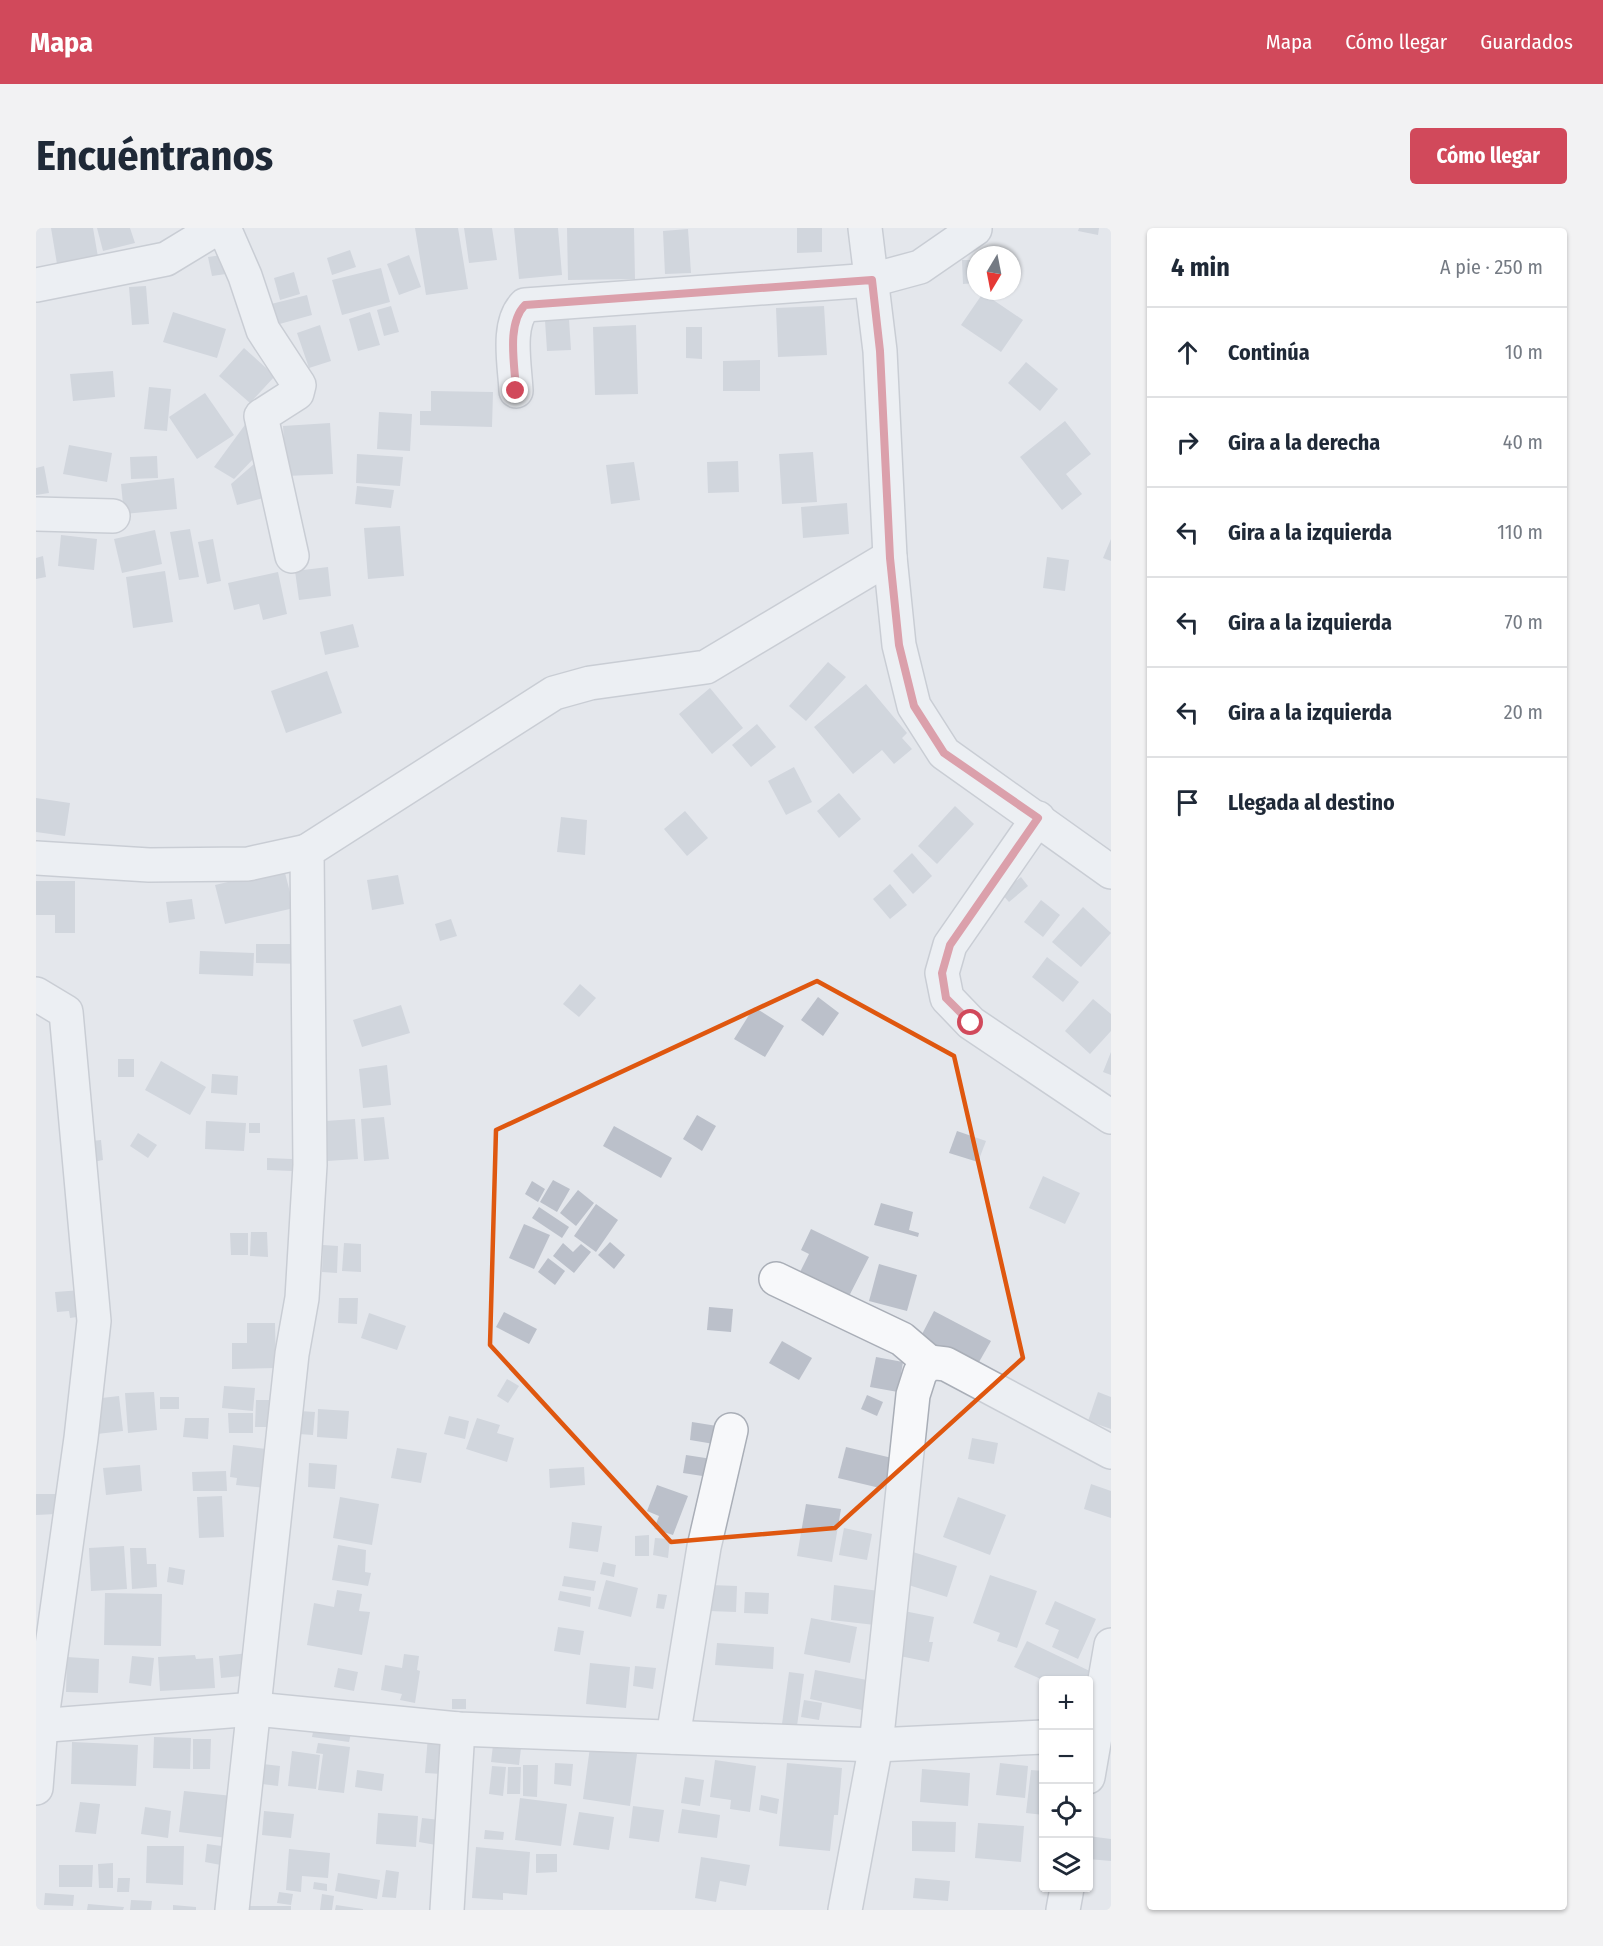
<!DOCTYPE html>
<html lang="es">
<meta charset="utf-8">
<style>
:root{--surface:#fff;--page:#f2f2f3;--text:#1f2937;--muted:#747a83;--line:#e0e1e3;--accent:#d1495b}
body{margin:0;font-family:"Fira Sans Condensed",sans-serif;background:var(--page);color:var(--text)}
.controls{position:absolute;right:18px;bottom:18px;display:grid;overflow:hidden;border-radius:6px;box-shadow:0 2px 4px #0004}
.controls button{width:54px;height:54px;display:grid;place-items:center;padding:0;border:0;border-bottom:2px solid var(--line);background:var(--surface);color:var(--text);font:30px sans-serif}
.compass{position:absolute;left:931px;top:18px;width:54px;height:54px;border-radius:50%;background:var(--surface);box-shadow:0 2px 4px #0004;rotate:190deg}
.stop{position:absolute;width:18px;height:18px;margin:-14px;border:4px solid #d1495b;border-radius:50%;background:#fff}
.stop.end{background:#d1495b;border-color:#fff;box-shadow:0 2px 6px #0008}
.list{margin:0;padding:0;list-style:none}
h2{display:flex;justify-content:space-between;align-items:center;height:78px;margin:0;padding:0 24px;font-size:26px}
h2 small{font-size:20px;font-weight:400;color:var(--muted)}
.list li{display:grid;grid-template-columns:39px 1fr auto;gap:18px;align-items:center;box-sizing:border-box;height:90px;padding:0 24px;border-top:2px solid var(--line)}
.list b{display:block;font-size:22px;white-space:nowrap}
.list em{font-size:20px;font-style:normal;color:var(--muted)}
.icon{flex:none;width:33px;height:33px;fill:none;stroke:currentColor;stroke-width:2;stroke-linecap:round;stroke-linejoin:round}
.map{position:relative;flex:none;width:1075px;height:1682px;overflow:hidden;border-radius:6px}
header{display:flex;align-items:center;gap:36px;box-sizing:border-box;height:84px;padding:0 30px;background:var(--accent);color:#fff}
header strong{font-size:28px}
nav{display:flex;gap:33px;margin-inline-start:auto;font-size:21px}
.intro{display:flex;align-items:center;justify-content:space-between;box-sizing:border-box;height:144px;padding:0 36px}
h1{margin:0;font-size:42px}
.button{padding:15px 27px;border-radius:6px;background:var(--accent);color:#fff;font-size:21px;font-weight:700}
main{display:flex;gap:36px;padding:0 36px}
aside{flex:1;background:var(--surface);border-radius:6px;box-shadow:0 2px 4px #0004}
.map>svg:first-child{display:block}
.building{fill:#bbc0ca}
.lines{fill:none;stroke-linecap:round;stroke-linejoin:round}
.minor-casing{stroke:#a9aeb7;stroke-width:36}
.minor{stroke:#f7f8fa;stroke-width:33}
.route{stroke:#d1495b;stroke-width:8}
.marked{fill:none;stroke:#df570f;stroke-width:4.5;stroke-linejoin:round}
</style>
<header>
<strong>Mapa</strong>
<nav><a>Mapa</a><a>Cómo llegar</a><a>Guardados</a></nav>
</header>
<div class="intro"><h1>Encuéntranos</h1><a class="button">Cómo llegar</a></div>
<main>
<div class="map">
<svg width="1075" height="1682" viewBox="0 0 1075 1682">
<rect width="100%" height="100%" fill="#e4e7ec"/>
<!-- building -->
<g class="building">
<path d="M15,0h42l5,29 -41,7z"/>
<path d="M61,0h33l5,15 -32,8z"/>
<path d="M379,0h43l10,61 -42,6z"/>
<path d="M428,0h28l5,32 -28,3z"/>
<path d="M478,0h44l4,47 -43,4z"/>
<path d="M531,0h67l1,51 -67,1z"/>
<path d="M761,0h25v24l-25,1z"/>
<path d="M1043,0h20l-1,7 -20,-4z"/>
<path d="M652,1l3,44 -26,1 -2,-43z"/>
<path d="M314,22l6,17 -24,8 -5,-17z"/>
<path d="M186,27l4,19 -14,2 -4,-19z"/>
<path d="M373,27l12,32 -22,8 -12,-31z"/>
<path d="M926,32h14v23l-13,1z"/>
<path d="M345,40l9,34 -48,13 -10,-35z"/>
<path d="M258,44l6,22 -20,6 -6,-22z"/>
<path d="M110,58l3,38 -17,1 -3,-38z"/>
<path d="M947,65l40,27 -22,32 -40,-27z"/>
<path d="M271,67l5,20 -36,10 -5,-21z"/>
<path d="M355,78l8,26 -15,4 -7,-26z"/>
<path d="M788,78l3,49 -49,2 -2,-49z"/>
<path d="M137,84l53,17 -9,29 -54,-16z"/>
<path d="M334,84l10,33 -22,6 -9,-32z"/>
<path d="M533,91l2,31 -24,1 -2,-31z"/>
<path d="M284,97l11,36 -22,7 -12,-35z"/>
<path d="M600,97l2,69 -43,1 -2,-68z"/>
<path d="M650,99h16v32l-16,-1z"/>
<path d="M208,120l31,28 -25,27 -31,-27z"/>
<path d="M724,132v31h-37v-30z"/>
<path d="M990,134l32,27 -18,22 -32,-28z"/>
<path d="M77,143l2,26 -42,4 -3,-27z"/>
<path d="M113,159l22,2 -4,42 -23,-2z"/>
<path d="M395,163l62,1 -1,35 -72,-2v-14h11z"/>
<path d="M169,165l29,42 -37,24 -28,-42z"/>
<path d="M343,184l33,2 -2,37 -33,-2z"/>
<path d="M214,190l8,36 -24,25 -20,-12z"/>
<path d="M1029,193l26,33 -25,20 16,20 -20,16 -42,-53z"/>
<path d="M294,195l3,51 -47,2 -3,-50z"/>
<path d="M33,217l43,8 -5,29 -44,-8z"/>
<path d="M777,224l4,50 -35,2 -3,-50z"/>
<path d="M321,226l46,3 -3,29 -44,-3z"/>
<path d="M121,228l1,22 -27,1 -1,-22z"/>
<path d="M227,228l8,40 -34,9 -6,-21z"/>
<path d="M702,233l1,31 -31,1 -1,-31z"/>
<path d="M598,234l6,38 -29,4 -5,-39z"/>
<path d="M8,238l5,27 -13,2v-27z"/>
<path d="M138,250l3,31 -53,5 -3,-30z"/>
<path d="M321,258l37,4 -3,18 -36,-4z"/>
<path d="M811,275l2,31 -46,4 -2,-31z"/>
<path d="M364,298l4,50 -36,3 -4,-51z"/>
<path d="M154,301l9,48 -20,3 -9,-48z"/>
<path d="M119,302l7,34 -40,9 -8,-34z"/>
<path d="M25,307l36,4 -3,31 -36,-4z"/>
<path d="M177,311l8,42 -14,3 -9,-42z"/>
<path d="M1075,311v22l-8,-3z"/>
<path d="M7,328l3,21 -10,2v-21z"/>
<path d="M1011,329l22,3 -4,31 -22,-3z"/>
<path d="M292,339l3,29 -32,4 -4,-29z"/>
<path d="M129,343l8,51 -40,6 -7,-51z"/>
<path d="M242,344l9,42 -24,6 -4,-16 -25,6 -6,-27z"/>
<path d="M317,396l6,23 -34,8 -5,-23z"/>
<path d="M792,434l18,15 -40,44 -17,-15z"/>
<path d="M291,443l15,42 -56,20 -15,-42z"/>
<path d="M830,456l41,49 -5,5 10,11 -18,15 -12,-14 -29,24 -39,-47z"/>
<path d="M674,460l33,40 -31,26 -33,-40z"/>
<path d="M721,496l19,23 -25,20 -19,-22z"/>
<path d="M758,539l18,35 -26,13 -18,-34z"/>
<path d="M803,565l22,26 -22,19 -22,-27z"/>
<path d="M0,570l34,5 -5,33 -29,-4z"/>
<path d="M919,578l19,18 -37,40 -19,-18z"/>
<path d="M649,583l23,27 -21,18 -23,-27z"/>
<path d="M525,589l26,3 -2,35 -28,-3z"/>
<path d="M876,625l20,23 -19,18 -20,-23z"/>
<path d="M248,641l10,39 -69,16 -10,-39z"/>
<path d="M362,647l6,29 -32,6 -5,-30z"/>
<path d="M985,649l7,9 -19,16 -8,-9z"/>
<path d="M0,653h39v52h-20v-18h-19z"/>
<path d="M854,656l17,21 -17,14 -17,-20z"/>
<path d="M156,671l3,20 -26,4 -3,-21z"/>
<path d="M1005,672l19,15 -17,22 -19,-15z"/>
<path d="M1047,679l28,26 -30,34 -29,-25z"/>
<path d="M415,691l6,17 -17,5 -5,-17z"/>
<path d="M220,716h49l-1,20 -48,-1z"/>
<path d="M164,723l54,2 -1,23 -54,-2z"/>
<path d="M1011,729l32,25 -16,20 -31,-25z"/>
<path d="M544,756l16,14 -17,19 -16,-13z"/>
<path d="M782,769l21,16 -16,23 -22,-16z"/>
<path d="M1057,771l18,15v17l-21,23 -25,-23z"/>
<path d="M365,777l9,28 -48,14 -9,-27z"/>
<path d="M718,779l30,19 -19,31 -31,-18z"/>
<path d="M1075,824v23l-8,-3z"/>
<rect x="82" y="831" width="16" height="18"/>
<path d="M125,833l45,26 -16,28 -45,-25z"/>
<path d="M351,837l4,40 -28,3 -4,-39z"/>
<path d="M176,846l26,2 -1,19 -26,-2z"/>
<path d="M661,887l19,11 -14,25 -19,-12z"/>
<path d="M348,889l5,42 -25,2 -3,-42z"/>
<path d="M319,891l3,40 -31,2 -2,-40z"/>
<path d="M170,893l40,2 -2,28 -39,-2z"/>
<rect x="213" y="895" width="11" height="10"/>
<path d="M578,898l58,32 -11,20 -58,-32z"/>
<path d="M921,903l29,10 -8,21 -29,-9z"/>
<path d="M102,905l19,12 -9,13 -18,-12z"/>
<path d="M65,912l2,20 -10,2 -2,-21z"/>
<path d="M231,930l25,1v12l-25,-1z"/>
<path d="M1007,948l37,17 -15,31 -36,-16z"/>
<path d="M517,952l17,9 -13,23 -17,-10z"/>
<path d="M496,953l13,8 -7,13 -13,-8z"/>
<path d="M542,962l16,13 -18,23 -16,-13z"/>
<path d="M845,975l32,9 -4,18 10,3 -1,4 -44,-12z"/>
<path d="M560,976l22,16 -22,32 -22,-16z"/>
<path d="M503,979l30,20 -7,11 -30,-20z"/>
<path d="M488,996l26,11 -16,34 -25,-11z"/>
<path d="M775,1001l58,28 -23,45 -49,-24 12,-24 -8,-4z"/>
<path d="M215,1004h16l1,25 -18,-1z"/>
<path d="M194,1005h18v22h-17z"/>
<path d="M574,1014l15,13 -11,14 -16,-14z"/>
<path d="M308,1015l17,1v28l-19,-1z"/>
<path d="M527,1015l10,9 8,-8 10,8 -17,21 -21,-17z"/>
<path d="M287,1017l15,1 -1,27 -15,-1z"/>
<path d="M512,1030l17,13 -10,14 -17,-13z"/>
<path d="M843,1036l38,11 -10,36 -38,-10z"/>
<path d="M46,1062l2,26 -14,2 -1,-7 -12,1 -2,-20z"/>
<path d="M303,1070h19l-1,26 -19,-1z"/>
<path d="M673,1079l24,2 -2,23 -24,-2z"/>
<path d="M898,1083l57,30 -16,28 -56,-29z"/>
<path d="M468,1084l33,17 -8,15 -33,-17z"/>
<path d="M333,1085l37,13 -9,24 -36,-12z"/>
<path d="M211,1095h28l1,45 -44,1v-26h15z"/>
<path d="M746,1113l30,17 -13,22 -30,-17z"/>
<path d="M840,1129l27,5 -5,30 -28,-5z"/>
<path d="M471,1151l12,7 -11,17 -11,-7z"/>
<path d="M188,1158l31,2 -2,23 -31,-3z"/>
<path d="M118,1164l3,38 -29,3 -3,-40z"/>
<path d="M1062,1164l13,5v32l-23,-8z"/>
<path d="M831,1167l16,7 -6,14 -16,-7z"/>
<path d="M83,1168l4,35 -26,3 -4,-35z"/>
<rect x="124" y="1169" width="19" height="12"/>
<path d="M220,1172h18v27h-19z"/>
<path d="M282,1181l31,2 -2,28 -30,-2z"/>
<path d="M264,1183l15,1 -2,23 -14,-1z"/>
<path d="M192,1185h25v20h-24z"/>
<path d="M413,1188l20,5 -4,18 -21,-5z"/>
<path d="M149,1190h24l-1,21 -25,-2z"/>
<path d="M441,1190l23,7 -3,8 17,5 -7,24 -41,-13z"/>
<path d="M656,1194l25,4 -3,18 -24,-4z"/>
<path d="M936,1210l26,5 -4,21 -26,-5z"/>
<path d="M197,1217l33,4v39l-30,-3 1,-7 -7,-1z"/>
<path d="M810,1219l46,11 -8,31 -46,-11z"/>
<path d="M361,1220l30,5 -6,30 -30,-5z"/>
<path d="M650,1227l26,4 -3,18 -26,-4z"/>
<path d="M273,1235l28,2 -2,24 -27,-2z"/>
<path d="M104,1237l2,26 -36,4 -3,-27z"/>
<path d="M548,1239l1,18 -35,3 -1,-19z"/>
<path d="M190,1243l1,20h-34l-1,-19z"/>
<path d="M1055,1256l20,7v27l-27,-9z"/>
<path d="M621,1257l31,11 -15,39 -19,-6 5,-13 -12,-5z"/>
<path d="M0,1266h20v20l-20,1z"/>
<path d="M186,1268l2,41 -25,1 -2,-41z"/>
<path d="M304,1269l39,7 -7,41 -39,-7z"/>
<path d="M922,1269l48,18 -16,40 -47,-18z"/>
<path d="M770,1276l35,5 -9,53 -35,-6z"/>
<path d="M536,1294l30,4 -4,26 -29,-4z"/>
<path d="M808,1300l28,6 -5,26 -28,-5z"/>
<path d="M613,1307v21h-14v-20z"/>
<path d="M619,1310l15,1 -2,19 -15,-3z"/>
<path d="M302,1317l28,5 -1,22 6,1 -3,13 -36,-6z"/>
<path d="M88,1318l3,43 -36,2 -2,-43z"/>
<path d="M94,1320h16l1,16h9l1,23 -25,2z"/>
<path d="M877,1324l44,14 -10,31 -45,-14z"/>
<path d="M567,1334l13,3 -2,12 -14,-3z"/>
<path d="M133,1339l16,3 -2,15 -16,-3z"/>
<path d="M954,1347l47,16 -20,57 -20,-7 3,-8 -27,-10z"/>
<path d="M528,1348l32,5 -2,10 -32,-5z"/>
<path d="M570,1352l32,8 -7,29 -33,-8z"/>
<path d="M674,1357l27,1 -1,26 -27,-1z"/>
<path d="M798,1357l45,6 -4,34 -44,-5z"/>
<path d="M301,1362l25,4 -3,17 11,1 -8,43 -55,-10 7,-42 20,4z"/>
<path d="M524,1363l31,6 -1,10 -32,-7z"/>
<path d="M709,1364l24,1 -1,21 -24,-1z"/>
<path d="M69,1365l57,1 -1,52 -57,-1z"/>
<path d="M622,1366l9,1 -3,14 -8,-1z"/>
<path d="M1019,1373l41,18 -18,40 -26,-12 7,-17 -14,-6z"/>
<path d="M863,1382l35,7 -5,25h4l-4,20 -39,-8z"/>
<path d="M775,1390l46,9 -7,36 -46,-9z"/>
<path d="M522,1399l26,4 -4,24 -26,-4z"/>
<path d="M991,1413l69,33 -8,6h-45l-29,-13z"/>
<path d="M681,1415l57,4 -1,22 -58,-4z"/>
<path d="M214,1425l2,22 -31,3 -2,-22z"/>
<path d="M368,1426l15,2 -2,14 3,1 -5,32 -15,-3 2,-6 -21,-4 4,-25 17,3z"/>
<path d="M159,1427l1,4 17,-1 2,30 -55,3 -2,-34z"/>
<path d="M96,1428l22,2 -3,28 -22,-3z"/>
<path d="M31,1429l32,2 -1,34 -32,-1z"/>
<path d="M554,1435l40,4 -4,41 -40,-4z"/>
<path d="M599,1438l21,2 -3,21 -20,-3z"/>
<path d="M302,1440l20,4 -4,19 -20,-4z"/>
<path d="M779,1442l52,10 -5,30 -52,-11z"/>
<path d="M753,1444l15,2 -7,52 -15,-2z"/>
<rect x="416" y="1471" width="14" height="10"/>
<path d="M768,1472l18,3 -3,17 -18,-3z"/>
<path d="M278,1499l37,6 -2,9 -37,-5z"/>
<path d="M392,1508l17,1 -3,37 -17,-1z"/>
<path d="M118,1509l37,1 -1,31 -37,-1z"/>
<path d="M157,1511h18l-1,30h-17z"/>
<path d="M36,1514l66,3 -2,41 -65,-2z"/>
<path d="M282,1515l32,4 -6,46 -26,-3 5,-36 -7,-1z"/>
<path d="M457,1517l28,3 -2,17 -28,-3z"/>
<path d="M554,1519l47,7 -7,52 -47,-7z"/>
<path d="M256,1523l28,4 -4,34 -28,-3z"/>
<path d="M679,1532l41,6 -6,46 -20,-3 1,-9 -21,-3z"/>
<path d="M519,1535l18,1 -2,22 -17,-2z"/>
<path d="M751,1535l55,5 -4,47h-4l-4,36 -51,-5z"/>
<path d="M964,1535l28,3 -3,32 -29,-3z"/>
<path d="M227,1536l17,2 -2,20 -16,-2z"/>
<path d="M487,1537h15l-1,32 -14,-1z"/>
<path d="M456,1538l14,1 -3,29 -14,-2z"/>
<path d="M472,1539h13l-1,27h-13z"/>
<path d="M886,1541l48,4 -2,33 -48,-4z"/>
<path d="M321,1542l27,4 -2,17 -27,-4z"/>
<path d="M995,1542l13,1v44l-18,-2z"/>
<path d="M649,1549l19,3 -4,26 -19,-3z"/>
<path d="M148,1563l49,5 2,43 -56,-7z"/>
<path d="M725,1567l18,4 -2,15 -18,-4z"/>
<path d="M484,1570l47,6 -6,42 -46,-6z"/>
<path d="M44,1574l20,2 -4,30 -21,-2z"/>
<path d="M597,1578l31,4 -5,32 -30,-4z"/>
<path d="M109,1579l26,4 -3,27 -27,-4z"/>
<path d="M646,1581l38,6 -3,23 -39,-5z"/>
<path d="M228,1583l30,3 -3,24 -29,-3z"/>
<path d="M543,1584l35,5 -5,33 -36,-5z"/>
<path d="M342,1585l40,3 -2,31 -40,-3z"/>
<path d="M386,1590l18,2 -4,25 -17,-3z"/>
<path d="M876,1593l44,1 -1,30 -43,-1z"/>
<path d="M942,1595l46,3 -3,36 -46,-4z"/>
<path d="M449,1602l19,2 -1,8 -19,-1z"/>
<path d="M1052,1608l23,3v22l-23,-2z"/>
<path d="M171,1616l22,3 -3,19 -21,-4z"/>
<path d="M111,1618h37l-1,39 -37,-2z"/>
<path d="M440,1619l54,5 -3,43 -24,-2v7l-31,-2z"/>
<path d="M253,1621l41,4 -2,25 -26,-2 -1,16 -15,-2z"/>
<path d="M500,1626h21v18l-21,1z"/>
<path d="M665,1629l49,8 -4,21 -26,-5 -4,21 -21,-4z"/>
<path d="M77,1635v25h-14l-1,-24z"/>
<path d="M23,1637h34l-1,22h-33z"/>
<path d="M350,1642l13,2 -3,26 -14,-1z"/>
<path d="M302,1645l42,7 -3,19 -42,-8z"/>
<path d="M82,1650h12l-1,14h-12z"/>
<path d="M879,1650l35,3 -2,20 -35,-3z"/>
<path d="M278,1654l13,2v7l-14,-2z"/>
<path d="M243,1664l14,2 -2,11 -14,-2z"/>
<path d="M9,1665l29,2 -1,11 -29,-1z"/>
<path d="M286,1666l12,2 -2,14h-12z"/>
<path d="M95,1672l21,1 -1,9h-21z"/>
<path d="M52,1676l36,3 -1,3h-36z"/>
<path d="M137,1677l23,2v3h-23z"/>
<path d="M300,1677l27,4v1h-28z"/>
<rect x="211" y="1678" width="44" height="4"/>
</g>
<g class="lines">
<defs>
<g id="minor">
<path d="M188,0l21,48 18,54 36,55 -2,8 -36,23 31,140"/>
<path d="M829,0l15,123 10,206 9,88 15,61 30,47 167,119"/>
<path d="M0,57l130,-26 51,-31"/>
<path d="M480,163c-1,-25 -10,-67 9,-86l347,-25 48,-13 55,-38"/>
<path d="M0,286l77,2"/>
<path d="M1002,590l-88,127 -8,28 5,25 24,25 140,94"/>
<path d="M0,630l113,7 99,-1 59,-13"/>
<path d="M0,766l30,18 28,309 -13,117 -40,287 -5,63"/>
<path d="M740,1051l126,60 27,23"/>
<path d="M0,1498l219,-17 203,20 418,16 168,-8"/>
<path d="M637,1509l31,-190 27,-117"/>
<path d="M1052,1549l23,-132"/>
<path d="M196,1682l60,-556 10,-56 8,-133 -3,-314 247,-158 36,-10 116,-16 184,-110"/>
<path d="M411,1682l11,-181"/>
<path d="M809,1682l31,-165 37,-350 7,-22 9,-11 17,2 165,88"/>
<path d="M1027,1682l4,-22"/>
</g>
</defs>
<!-- minor casing -->
<use href="#minor" class="minor-casing"/>
<!-- minor -->
<use href="#minor" class="minor"/>
</g>
<g class="lines">
<!-- route -->
<path class="route" d="M480,163c-1,-25 -10,-67 9,-86l347,-25 8,71 10,207 9,87 15,61 30,47 94,65 -88,127 -8,28 4,25 25,25"/>
</g>
<!-- marked area -->
<path d="M0 0H1075V1682H0ZM781,753l137,75 69,302 -188,170 -164,14 -181,-197 6,-215z" fill="#e4e7ec" fill-opacity=".55" fill-rule="evenodd"/>
<path class="marked" d="M781,753l137,75 69,302 -188,170 -164,14 -181,-197 6,-215z"/>
</svg>
<div class="controls">
<button>+</button>
<button>−</button>
<button><svg class="icon" aria-label="locate" viewBox="0 0 24 24"><circle cx="12" cy="12" r="6"/><path d="M12 2v4M12 18v4M2 12h4M18 12h4"/></svg></button>
<button><svg class="icon" aria-label="layers" viewBox="0 0 24 24"><path d="M12 4l9 5-9 5-9-5zM3 14l9 5 9-5"/></svg></button>
</div>
<svg class="compass" viewBox="-18 -18 36 36"><path d="M0-13l5 13h-10z" fill="#e53935"/><path d="M0 13l5-13h-10z" fill="#747a83"/></svg>
<div class="stop" style="left:935px;top:795px"></div>
<div class="stop end" style="left:480px;top:163px"></div>
</div>
<aside>
<h2>4 min<small>A pie · 250 m</small></h2>
<ul class="list">
<li><svg class="icon" aria-label="ahead" viewBox="0 0 24 24"><path d="M12 20V5M6 11l6-6 6 6"/></svg><div><b>Continúa</b></div><em>10 m</em></li>
<li><svg class="icon" aria-label="right" viewBox="0 0 24 24"><path d="M7 20v-9h11M14 6l5 5-5 5"/></svg><div><b>Gira a la derecha</b></div><em>40 m</em></li>
<li><svg class="icon" aria-label="left" viewBox="0 0 24 24"><path d="M17 20v-9H6M10 6l-5 5 5 5"/></svg><div><b>Gira a la izquierda</b></div><em>110 m</em></li>
<li><svg class="icon" aria-label="left" viewBox="0 0 24 24"><path d="M17 20v-9H6M10 6l-5 5 5 5"/></svg><div><b>Gira a la izquierda</b></div><em>70 m</em></li>
<li><svg class="icon" aria-label="left" viewBox="0 0 24 24"><path d="M17 20v-9H6M10 6l-5 5 5 5"/></svg><div><b>Gira a la izquierda</b></div><em>20 m</em></li>
<li><svg class="icon" aria-label="arrive" viewBox="0 0 24 24"><path d="M6 21V4h12l-3 4 3 4H6"/></svg><div><b>Llegada al destino</b></div></li>
</ul>
</aside>
</main>
